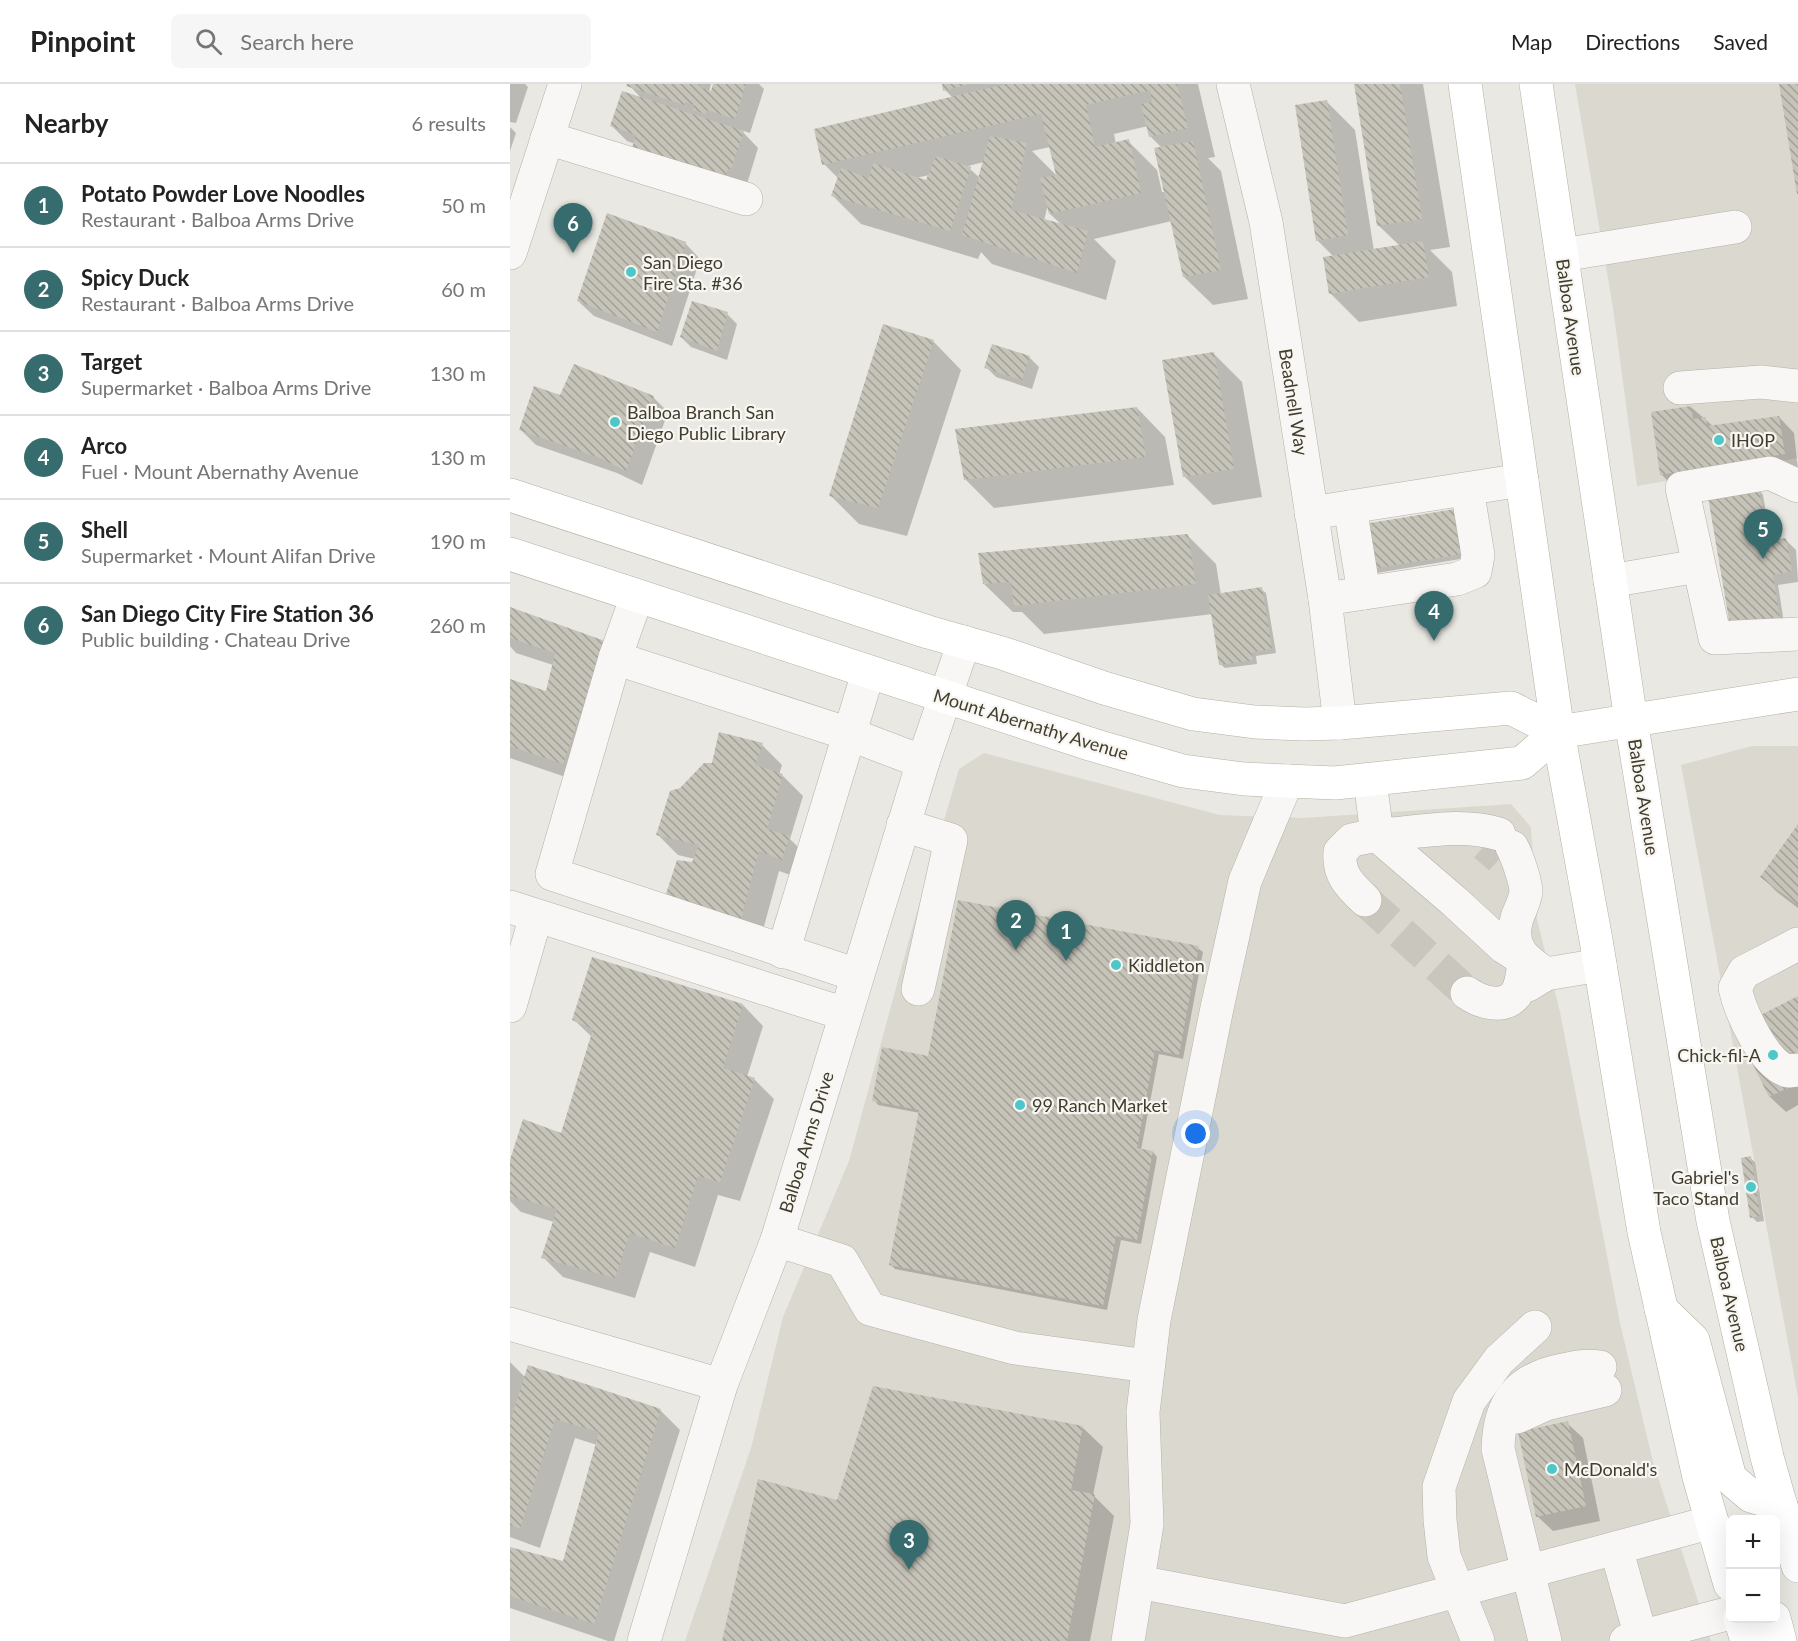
<!DOCTYPE html>
<meta charset="utf-8">
<style>
:root{--surface:#fff;--page:#f6f6f6;--text:#222;--muted:#767676;--line:#e0e0e0;--accent:#366c6d}
body{margin:0;font-family:Lato,sans-serif;background:var(--page);color:var(--text)}
.controls{position:absolute;right:18px;bottom:18px;display:grid;overflow:hidden;border-radius:9px;box-shadow:0 6px 24px #0002}
.controls button{width:54px;height:54px;display:grid;place-items:center;padding:0;border:0;border-bottom:2px solid var(--line);background:var(--surface);color:var(--text);font:30px sans-serif}
.you{position:absolute;left:686px;top:1050px;width:21px;height:21px;margin:-15px;border:4px solid #fff;border-radius:50%;background:#1a73e8;box-shadow:0 0 0 9px #1a73e833}
.badge{display:grid;place-items:center;width:39px;height:39px;border-radius:50%;background:var(--accent);color:#fff;font-size:20px;font-weight:700}
.pin{position:absolute;translate:-50% -50px;filter:drop-shadow(0 2px 3px #0008)}
.pin::after{content:'';position:absolute;top:32px;width:21px;height:18px;background:inherit;clip-path:polygon(0 0,100% 0,50% 100%)}
.list{margin:0;padding:0;list-style:none}
h2{display:flex;justify-content:space-between;align-items:center;height:78px;margin:0;padding:0 24px;font-size:26px}
h2 small{font-size:20px;font-weight:400;color:var(--muted)}
.list li{display:grid;grid-template-columns:39px 1fr auto;gap:18px;align-items:center;box-sizing:border-box;height:84px;padding:0 24px;border-top:2px solid var(--line)}
.list b{display:block;font-size:22px;white-space:nowrap}
.list p{margin:0;font-size:20px;white-space:nowrap;color:var(--muted)}
.list em{font-size:20px;font-style:normal;color:var(--muted)}
.icon{flex:none;width:33px;height:33px;fill:none;stroke:currentColor;stroke-width:2;stroke-linecap:round;stroke-linejoin:round}
.map{position:relative;flex:none;width:1288px;height:1557px;overflow:hidden}
header{display:flex;align-items:center;gap:36px;box-sizing:border-box;height:84px;padding:0 30px;background:var(--surface);border-bottom:2px solid var(--line)}
header strong{font-size:28px}
nav{display:flex;gap:33px;margin-inline-start:auto;font-size:21px}
.search{width:420px;height:54px;background:var(--page);display:flex;align-items:center;gap:15px;box-sizing:border-box;padding:0 21px;border-radius:9px;color:var(--muted);font-size:22px}
main{display:flex}
aside{flex:1;background:var(--surface)}
.map>svg:first-child{display:block}
.built{fill:#dbd8d0}
.shadow{fill:#0003;fill-rule:evenodd}
.building{fill:url(#building-back-hatch)}
.lines{fill:none;stroke-linecap:round;stroke-linejoin:round}
.minor-tunnel{stroke:#c8c6bd;stroke-width:33;stroke-dasharray:33 16;stroke-linecap:butt}
.minor-casing{stroke:#b4b1a7;stroke-width:34}
.major-casing{stroke:#b5b0a2;stroke-width:34}
.minor{stroke:#f8f7f5;stroke-width:33}
.major{stroke:#fff;stroke-width:33}
.poi-dot{fill:#4ec7c8;stroke:#f7f6f2;stroke-width:2}
.labels{text-anchor:middle;dominant-baseline:central;stroke-width:4.5;stroke-linejoin:round;paint-order:stroke}
.poi-label{font-size:18px;fill:#413c2b;stroke:#f7f6f2;text-anchor:start}
.street-label{font-size:18px;fill:#413c2b;stroke:#f7f6f2}
</style>
<header>
<strong>Pinpoint</strong>
<div class="search"><svg class="icon" aria-label="search" viewBox="0 0 24 24"><circle cx="10" cy="10" r="6"/><path d="M15 15l6 6"/></svg>Search here</div>
<nav><a>Map</a><a>Directions</a><a>Saved</a></nav>
</header>
<main>
<aside>
<h2>Nearby<small>6 results</small></h2>
<ul class="list">
<li><span class="badge">1</span><div><b>Potato Powder Love Noodles</b><p>Restaurant · Balboa Arms Drive</p></div><em>50 m</em></li>
<li><span class="badge">2</span><div><b>Spicy Duck</b><p>Restaurant · Balboa Arms Drive</p></div><em>60 m</em></li>
<li><span class="badge">3</span><div><b>Target</b><p>Supermarket · Balboa Arms Drive</p></div><em>130 m</em></li>
<li><span class="badge">4</span><div><b>Arco</b><p>Fuel · Mount Abernathy Avenue</p></div><em>130 m</em></li>
<li><span class="badge">5</span><div><b>Shell</b><p>Supermarket · Mount Alifan Drive</p></div><em>190 m</em></li>
<li><span class="badge">6</span><div><b>San Diego City Fire Station 36</b><p>Public building · Chateau Drive</p></div><em>260 m</em></li>
</ul>
</aside>
<div class="map">
<svg width="1288" height="1557" viewBox="0 0 1288 1557">
<defs>
<pattern id="building-back-hatch" width="6" height="6" patternUnits="userSpaceOnUse" patternTransform="scale(1.5)"><rect width="6" height="6" fill="#c6c3b9"/><path d="M-1 5l2 2M0 0l6 6M5-1l2 2" fill="none" stroke="#a2a097"/></pattern>
</defs>
<rect width="100%" height="100%" fill="#eae8e2"/>
<!-- built -->
<g class="built">
<path d="M1065,0h223v374l-161,28 -24,-178z"/>
<path d="M1242,662h46v651l-117,-632z"/>
<path d="M474,669l236,62 83,3 208,-14 20,23 6,92 23,93 60,311 33,139 58,179h-1026l66,-193 32,-131 66,-156 61,-225 49,-167z"/>
</g>
<!-- shadow -->
<g class="shadow">
<path d="M0,0h15l3,3 -12,36 -6,-1z"/>
<path d="M118,0h83l-2,8 3,1 3,-9h44l5,5 -14,44 -9,-3 17,18 -11,36 -120,-43 -15,-15 30,-27z"/>
<path d="M434,0h254l17,73 -7,1 13,13 27,128 -35,6 -29,-28 -12,-56 -78,18 22,22 -10,39 -114,-36 -11,-12 -3,7 -117,-35 -29,-29 7,-16 -15,-15 129,-66 -8,-8zM638,42l3,11 11,11 3,44h-3l-5,-22 -29,-29 -12,3 -2,-10zM540,63l7,29 -25,-25zM474,78l-4,16 -10,-9 -6,-2zM420,91l-3,7 -12,-4zM538,120l2,10 12,11 -18,-4z"/>
<path d="M845,0h68l27,163 -20,3 22,22 5,34 -98,16 -29,-29 4,-36 -17,-17 9,-139 29,29 19,121 26,-5 -22,-21z"/>
<path d="M0,43l6,6 -6,18z"/>
<path d="M175,159l15,16 -28,87 -78,-30 -16,-15z"/>
<path d="M217,230l10,10 -10,36 -36,-13 -10,-10z"/>
<path d="M423,257l28,29 -54,166 -48,-12 -29,-29z"/>
<path d="M703,269l29,29 20,115 -49,8 -29,-29z"/>
<path d="M519,273l10,10 -7,22 -36,-12 -10,-10z"/>
<path d="M51,313h92l15,15 -26,73 -25,-12 -81,-28 -15,-15z"/>
<path d="M1181,323l23,20 65,-10 15,16 4,36 -122,20 -15,-15z"/>
<path d="M627,324l28,29 9,48 -180,23 -29,-29z"/>
<path d="M1249,406l4,5 8,47 15,-2 10,10 2,32 -20,3 7,44 -48,7z"/>
<path d="M856,441l112,31 -101,17 -4,-5z"/>
<path d="M677,451l29,29 5,31 40,-6 5,4 10,60 -20,3 1,8 -32,4 -5,-4 -7,-50 -169,20 -22,-22h-9l-29,-28z"/>
<path d="M0,524l95,34 -22,141 -73,-25v-77l37,12 6,-28 -37,-12 -6,-7z"/>
<path d="M252,661l20,20 -3,10 4,1 20,20 -13,43 19,19 -7,21 -23,-8 -19,70 -67,-77 2,-5 -17,-4 -20,-20 23,-45 32,-26z"/>
<path d="M1288,743v81l-21,-16 -15,-15z"/>
<path d="M688,864l5,4 -20,107 -24,-5 -18,96 12,2 4,5 -16,87 -20,-4 -14,70 -212,-41 -4,-4 29,-152 -42,-8 -4,-5z"/>
<path d="M83,875l150,46 20,21 -16,51 7,2 20,20 -34,102 -22,-6 -23,72 -45,-15 -15,46 -72,-21 -20,-20 11,-35 -33,-10 -11,-11v-36l52,-31 30,-97 -19,-18z"/>
<path d="M1288,914v107l-12,7 -16,-15 -33,-69z"/>
<path d="M1240,1074l5,4 9,59 -7,1 -5,-5z"/>
<path d="M0,1278l15,15 135,33 20,20 -66,211h-6l-98,-33v-60l54,15 33,-118 -22,-7 -35,110 -30,-11z"/>
<path d="M1057,1339l16,15 17,83 -47,10 -16,-15z"/>
<path d="M572,1343l21,20 -10,48 21,21 -24,125h-366l114,-139z"/>
</g>
<!-- building -->
<g class="building">
<path d="M117,0h73l-1,3 12,4 2,-7h33l-11,35 -28,-9 -1,4 -13,-4 1,-5 -9,-3 -1,3 -58,-19z"/>
<path d="M432,0h24v1l-23,6z"/>
<path d="M496,0h171l11,44 -39,9 -8,-33 11,-2 -2,-12 -64,15 9,42 34,-8 12,54 -92,21 -9,-36 16,-3 -15,-61 -219,51 -8,-36z"/>
<path d="M844,0h46l22,135 -45,7z"/>
<path d="M1269,0h19v110h-1z"/>
<path d="M112,7l122,40 -13,38h-3l-6,19 -90,-40 4,-13 -26,-9z"/>
<path d="M817,16l21,135 -32,6 -21,-136z"/>
<path d="M480,52l37,7 -16,67 77,21 -11,42 -115,-38z"/>
<path d="M683,57l28,129 -38,7 -29,-129z"/>
<path d="M426,72l35,11 -21,64 -119,-35 10,-28 28,10 4,-15 53,17z"/>
<path d="M97,129l79,29 -29,90 -80,-31z"/>
<path d="M913,157l6,36 -100,17 -6,-37z"/>
<path d="M182,217l36,11 -11,39 -37,-14z"/>
<path d="M373,240l51,16 -56,168 -49,-12z"/>
<path d="M482,260l38,12 -8,24 -38,-12z"/>
<path d="M704,268l20,117 -51,8 -21,-117z"/>
<path d="M64,280l80,32 -28,75 -26,-13 -81,-28 15,-44 26,9z"/>
<path d="M1181,322l2,13 13,-2 1,9 72,-10 6,38 -125,21 -9,-63z"/>
<path d="M627,323l9,50 -182,23 -9,-51z"/>
<path d="M1249,404l9,53 18,-3 6,33 -19,4 8,50 -50,7 -23,-135z"/>
<path d="M957,423l8,45 -104,17 -7,-45z"/>
<path d="M678,450l8,50 -182,22 -3,-24 -28,2 -5,-31z"/>
<path d="M752,503l10,62 -20,3 1,8 -34,5 -11,-70z"/>
<path d="M0,523l95,34 -42,123 -53,-18v-67l36,12 9,-38 -45,-15z"/>
<path d="M209,648l44,11 -8,22 28,9 -16,55 23,7 -8,24 -23,-9 -19,71 -76,-22 13,-40 15,2 7,-17 -43,-10 14,-44 10,-3 24,-25h8z"/>
<path d="M1288,740v81l-38,-28z"/>
<path d="M448,816l241,46 -20,109 -24,-5 -18,98 16,3 -16,89 -21,-4 -13,70 -214,-41 30,-155 -47,-9 10,-54 46,9z"/>
<path d="M82,873l151,47 -20,64 32,10 -35,104 -22,-6 -23,72 -45,-15 -15,45 -74,-20 16,-49 -47,-13v-36l13,-41 38,14 32,-104 -21,-9z"/>
<path d="M1288,912v87l-29,14 -34,-69z"/>
<path d="M1241,1072l9,60 -10,2 -9,-60z"/>
<path d="M18,1281l133,44 -67,215 -84,-28v-49l53,14 36,-129 -44,-13 -35,110 -10,-4v-103z"/>
<path d="M363,1302l210,40 -12,64 24,4 -28,147h-345l36,-162 79,21z"/>
<path d="M1058,1337l18,85 -50,11 -18,-85z"/>
</g>
<g class="lines">
<!-- minor-tunnel -->
<g class="minor-tunnel">
<path d="M975,761l15,13"/>
<path d="M855,816l102,93"/>
</g>
<defs>
<g id="minor">
<path d="M723,0l33,138 59,377 15,124"/>
<path d="M37,54l199,61"/>
<path d="M0,169l55,-169"/>
<path d="M1052,171l173,-28"/>
<path d="M1170,304l81,-6 37,4"/>
<path d="M1288,402l-28,-13 -88,15 33,150 83,-4"/>
<path d="M840,423l14,86"/>
<path d="M801,429l211,-33"/>
<path d="M1100,497l88,-15"/>
<path d="M127,512l-22,62 -63,216 305,101"/>
<path d="M815,515l132,-20 18,-7 3,-17 -11,-66"/>
<path d="M105,574l234,76 74,28"/>
<path d="M860,696l7,55c41,-2 82,-13 122,-1"/>
<path d="M393,741l48,15 -33,149"/>
<path d="M1002,763c5,9 14,35 14,45 -1,8 -6,18 -9,26 -9,30 8,42 29,56"/>
<path d="M855,816c-16,-15 -27,-26 -25,-48l12,-12 25,-5 78,67 49,45 20,13c-1,10 -2,25 -8,34 -12,16 -36,8 -49,-1"/>
<path d="M0,823l335,107"/>
<path d="M1288,860l-54,28 -9,16c5,23 29,77 53,83 1,0 9,-1 10,-1"/>
<path d="M273,868l85,-279"/>
<path d="M1018,901l18,-11 54,-9"/>
<path d="M0,922l26,-90"/>
<path d="M267,1156l65,21 28,48 145,39 133,18"/>
<path d="M0,1240l211,61"/>
<path d="M1007,1333l29,-13 59,-14"/>
<path d="M1106,1464l25,89"/>
<path d="M628,1498l207,39 367,-99"/>
<path d="M134,1557l77,-256 56,-145 146,-478 41,-120"/>
<path d="M618,1557l19,-117 -4,-112 11,-92 63,-312 28,-127 42,-100"/>
<path d="M968,1557l-34,-85 -4,-36 -1,-33 30,-86 30,-41 36,-33"/>
<path d="M1035,1557l-47,-192c1,-46 19,-70 65,-79 13,-3 23,-5 37,-3"/>
<path d="M1116,1557l104,-28"/>
</g>
<g id="major">
<path d="M955,0l93,648 38,208 48,292 55,245 31,107"/>
<path d="M1026,0l95,636 82,501 54,236 31,109"/>
<path d="M0,411l418,137 74,21 102,35 89,26 62,8 49,2 36,-1 171,-15 47,24"/>
<path d="M0,470l583,191 90,26 61,8 91,4 187,-20 36,-31 240,-38"/>
<path d="M1151,1225l32,31 37,138 21,18 30,9"/>
<path d="M1230,1534l7,23"/>
<path d="M1264,1534l6,23"/>
</g>
</defs>
<!-- minor casing -->
<use href="#minor" class="minor-casing"/>
<!-- major casing -->
<use href="#major" class="major-casing"/>
<!-- minor -->
<use href="#minor" class="minor"/>
<!-- major -->
<use href="#major" class="major"/>
</g>
<!-- markers -->
<g class="poi-dot">
<circle cx="121" cy="188" r="6"/>
<circle cx="105" cy="338" r="6"/>
<circle cx="1209" cy="356" r="6"/>
<circle cx="606" cy="881" r="6"/>
<circle cx="1263" cy="971" r="6"/>
<circle cx="510" cy="1021" r="6"/>
<circle cx="1241" cy="1103" r="6"/>
<circle cx="1042" cy="1385" r="6"/>
</g>
<g class="labels">
<!-- poi labels -->
<g class="poi-label">
<text x="133" y="178">San Diego<tspan x="133" dy="21">Fire Sta. #36</tspan></text>
<text x="117" y="328">Balboa Branch San<tspan x="117" dy="21">Diego Public Library</tspan></text>
<text x="1221" y="356">IHOP</text>
<text x="618" y="881">Kiddleton</text>
<text x="1251" y="971" text-anchor="end">Chick-fil-A</text>
<text x="522" y="1021">99 Ranch Market</text>
<text x="1229" y="1093" text-anchor="end">Gabriel's<tspan x="1229" dy="21">Taco Stand</tspan></text>
<text x="1054" y="1385">McDonald's</text>
</g>
<!-- street labels -->
<g class="street-label">
<text transform="translate(1061 233) rotate(82)">Balboa Avenue</text>
<text transform="translate(784 318) rotate(81)">Beadnell Way</text>
<text transform="translate(521 640) rotate(17)">Mount Abernathy Avenue</text>
<text transform="translate(1134 713) rotate(81)">Balboa Avenue</text>
<text transform="translate(296 1058) rotate(-73)">Balboa Arms Drive</text>
<text transform="translate(1220 1210) rotate(77)">Balboa Avenue</text>
</g>
</g>
</svg>
<div class="controls">
<button>+</button>
<button>−</button>
</div>
<div class="you"></div>
<div class="pin badge" style="left:556px;top:877px">1</div>
<div class="pin badge" style="left:506px;top:866px">2</div>
<div class="pin badge" style="left:399px;top:1486px">3</div>
<div class="pin badge" style="left:924px;top:557px">4</div>
<div class="pin badge" style="left:1253px;top:475px">5</div>
<div class="pin badge" style="left:63px;top:169px">6</div>
</div>
</main>
